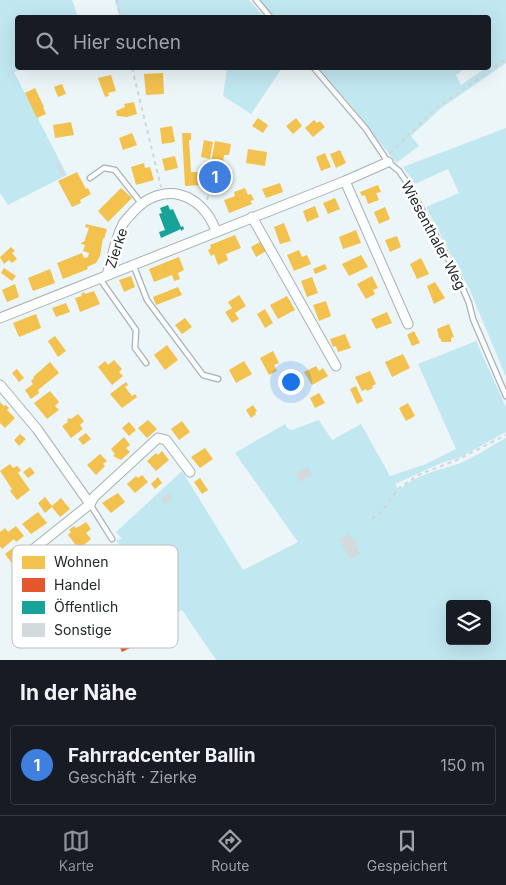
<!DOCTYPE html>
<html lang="de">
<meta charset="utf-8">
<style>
:root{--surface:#171b24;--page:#242831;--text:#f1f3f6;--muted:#9ea1a6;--line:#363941;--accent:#8c9099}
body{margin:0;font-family:Inter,sans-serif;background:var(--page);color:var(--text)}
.controls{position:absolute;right:15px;bottom:15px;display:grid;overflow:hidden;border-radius:5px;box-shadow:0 5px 20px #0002}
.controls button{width:45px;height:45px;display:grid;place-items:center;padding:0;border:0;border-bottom:1px solid var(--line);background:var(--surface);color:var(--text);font:25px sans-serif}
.you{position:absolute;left:290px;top:381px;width:18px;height:18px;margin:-12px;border:4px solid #fff;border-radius:50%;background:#1a73e8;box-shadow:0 0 0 8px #1a73e833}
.badge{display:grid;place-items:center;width:32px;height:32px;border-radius:50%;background:var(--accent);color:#fff;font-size:16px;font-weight:700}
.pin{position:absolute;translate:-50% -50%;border:2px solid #fff;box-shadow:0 1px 5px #0006}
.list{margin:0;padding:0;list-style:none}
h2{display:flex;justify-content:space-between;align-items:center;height:65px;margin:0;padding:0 20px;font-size:21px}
h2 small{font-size:16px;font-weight:400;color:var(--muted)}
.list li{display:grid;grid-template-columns:32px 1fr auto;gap:15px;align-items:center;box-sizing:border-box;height:80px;margin:0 10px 10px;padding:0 10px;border:1px solid var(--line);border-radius:5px}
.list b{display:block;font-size:19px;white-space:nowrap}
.list p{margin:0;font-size:16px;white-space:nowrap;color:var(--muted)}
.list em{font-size:16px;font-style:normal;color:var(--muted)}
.icon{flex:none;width:28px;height:28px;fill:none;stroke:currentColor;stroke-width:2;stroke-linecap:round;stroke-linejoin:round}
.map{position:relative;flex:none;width:506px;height:660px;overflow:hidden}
.search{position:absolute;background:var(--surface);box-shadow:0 5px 20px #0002;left:15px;right:15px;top:15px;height:55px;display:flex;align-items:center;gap:12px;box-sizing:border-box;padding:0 18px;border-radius:5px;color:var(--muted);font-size:19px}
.sheet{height:155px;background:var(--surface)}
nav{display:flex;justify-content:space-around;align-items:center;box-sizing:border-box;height:70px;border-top:1px solid var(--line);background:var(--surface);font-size:14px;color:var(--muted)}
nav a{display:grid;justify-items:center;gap:2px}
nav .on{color:var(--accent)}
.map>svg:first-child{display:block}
.green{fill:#c1e7f0;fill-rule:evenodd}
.homes{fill:#f2c14e}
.shops{fill:#e4572e}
.public{fill:#17a398}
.building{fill:#d3dadc}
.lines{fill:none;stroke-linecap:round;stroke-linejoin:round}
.lane-casing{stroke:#a9b1b3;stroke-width:7}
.street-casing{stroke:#a9b1b3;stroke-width:11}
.path{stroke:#d2d5d5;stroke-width:2;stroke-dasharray:4 4;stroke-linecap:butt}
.lane{stroke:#fcfefe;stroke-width:4.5}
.street{stroke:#fcfefe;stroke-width:9}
.labels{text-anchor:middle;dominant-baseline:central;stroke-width:5;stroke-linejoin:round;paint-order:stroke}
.street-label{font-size:14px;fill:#202729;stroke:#fff}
.key{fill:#fff;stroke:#bcbebf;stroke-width:1}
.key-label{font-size:14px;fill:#202729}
</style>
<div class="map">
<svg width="506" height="660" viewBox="0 0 506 660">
<rect width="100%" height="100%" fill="#ecf6f8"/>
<!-- green -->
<g class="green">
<path d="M0,0h72l6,17 -60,1v50h10l-14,4 53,103 -59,30 -8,-12z"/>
<path d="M115,0h134l15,17h-145z"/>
<path d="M259,0h247v63l-66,46 -29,27 8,10 -23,17 -46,-59 -32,-36h147l-9,7 5,10 23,-16v-1h4v-50l-213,-1z"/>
<path d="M227,68h55l-31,46 -28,-18z"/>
<path d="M506,128v249l-37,-89 -43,-81 33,-14 -11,-24 -33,15 -12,-17z"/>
<path d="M476,341l30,66v25l-47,26 -18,5 -46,21 4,6c15,-14 36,-19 56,-25 16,-5 35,-19 51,-27v222h-290l-34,-50 -13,7 -53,-77 6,-1 -6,-7 66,-61 61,99 55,-28 -63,-89 50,-29 3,5 4,1 27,-10 13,20 29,-16 29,52 36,-12 30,-15 -38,-85zM450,604h37v37h-37z"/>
</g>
<!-- homes -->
<g class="homes">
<path d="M163,73l1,21 -18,1 -2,-21z"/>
<path d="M111,75l5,16 -8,2 1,3 -4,1 -7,-19z"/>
<path d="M62,84l4,10 -8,3 -4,-10z"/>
<path d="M35,88l9,19h-1l3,7 -9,4 -12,-25z"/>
<path d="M134,102l3,12 -10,3 -10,-1 -1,-5 9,-4 -1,-3z"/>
<path d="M258,118l10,7 -5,8 -11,-7z"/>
<path d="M296,118l6,8 -9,8 -7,-8z"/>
<path d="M314,120l3,3 3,-2 5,6 -12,10 -8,-9z"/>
<path d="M71,122l3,13 -19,3 -2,-13z"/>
<path d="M172,126l3,16 -13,2 -2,-16z"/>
<path d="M132,133l5,12 -14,5 -4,-12z"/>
<path d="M182,133h9v7h-2l2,32h10l1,13 -17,1z"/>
<path d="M204,140l9,2 -3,17 -9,-2z"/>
<path d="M215,141l16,3 -2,11h-5l-1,9 -12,-2z"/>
<path d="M248,149l19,3 -2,14 -19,-3z"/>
<path d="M340,150l6,13 -10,5 -6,-14z"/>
<path d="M325,153l6,14 -10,4 -5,-14z"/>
<path d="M175,156l3,12 -13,3 -3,-12z"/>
<path d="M144,163l1,5 5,-1 4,13 -18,5 -5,-18z"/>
<path d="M77,172l9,17 2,-1 3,6 -11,6 1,3 -9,4 -14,-26z"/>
<path d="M280,183l3,9 -17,6 -4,-9z"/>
<path d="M378,185l3,7 -5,1 3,7 -11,4 -3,-9 -3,1 -2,-4z"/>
<path d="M121,188l11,10 -24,24 -10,-11z"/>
<path d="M245,188l3,7 3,-1 3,6 -4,1 2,3 -23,9 -5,-13 11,-4 -1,-4z"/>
<path d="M335,198l5,11 -12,5 -5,-11z"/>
<path d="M315,206l4,11 -12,5 -4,-11z"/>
<path d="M385,207l5,12 -11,5 -5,-12z"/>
<path d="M284,223l7,18 -11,3 -6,-17z"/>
<path d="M86,224l21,5 -3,10 -1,-1 -3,18 -4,7 -9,4 1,2 -25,10 -6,-16 25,-10 2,5 4,-1 1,-4 -6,-2 2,-6 -4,-1 1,-2h2l5,-14 -4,-1z"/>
<path d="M356,230l5,13 -18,6 -4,-12z"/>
<path d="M235,235l6,13 -15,6 2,6 -10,5 -4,-11 -3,2 -3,-6 3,-2 -1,-3z"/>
<path d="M397,236l4,11 -11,5 -5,-12z"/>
<path d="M260,242l6,9 -10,6 -5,-10z"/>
<path d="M11,247l4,4 -3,2 5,6 -5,4 -3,-3 -5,4 -4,-7z"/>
<path d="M299,250l3,7 5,-2 4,9 -17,7 -7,-16z"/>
<path d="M361,255l7,12 -19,9 -7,-12z"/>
<path d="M179,257l5,13 -6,3 2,6 -6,2 -2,-6 -18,7 -5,-13z"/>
<path d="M421,258l8,16 -12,5 -7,-15z"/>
<path d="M325,264l2,5 -12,5 -2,-5z"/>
<path d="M4,268l12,8 -4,5 -11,-8z"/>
<path d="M50,269l5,14 -22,8 -5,-13z"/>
<path d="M131,276l4,11 -11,5 -5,-12z"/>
<path d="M372,276l6,12 -5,2 2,4 -9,5 -9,-15z"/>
<path d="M312,277l6,16 -11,4 -6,-16z"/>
<path d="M435,282l10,16 -11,6 -7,-18z"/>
<path d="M15,284l4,13 -12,5 -5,-12z"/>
<path d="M178,287l4,8 -26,10 -3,-8z"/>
<path d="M94,291l6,13 -20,8 -5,-14 7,-2 -1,-2 3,-2 1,2z"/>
<path d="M239,295l7,11 -11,7 4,6 -7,4 -7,-11 7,-4 -4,-6z"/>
<path d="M287,296l8,14 -17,9 -8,-14z"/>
<path d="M326,301l5,15 -12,5 -6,-16z"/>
<path d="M66,303l4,9 -14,5 -4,-9z"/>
<path d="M265,309l8,14 -8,5 -8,-14z"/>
<path d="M387,312l5,11 -16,6 -5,-10z"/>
<path d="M36,314l5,14 -22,9 -6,-14z"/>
<path d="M185,318l7,9 -10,7 -7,-9z"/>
<path d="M449,324l5,13 -3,1v4h-9l-2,-4h-1l-2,-9z"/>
<path d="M414,331l6,12 -8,3 -5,-11z"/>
<path d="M345,334l6,14 -13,4 -2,-6 -3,1 -3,-8z"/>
<path d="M55,336l11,15 -8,6 -10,-16z"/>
<path d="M167,345l11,15 -13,10 -11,-15z"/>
<path d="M273,351l6,12 -5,2 3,6 -8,4 -9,-17z"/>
<path d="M403,354l7,14 -18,9 -7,-15z"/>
<path d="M114,360l8,9 -3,3 4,4 -11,9 -14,-18 7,-6 3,4z"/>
<path d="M244,361l8,13 -16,9 -7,-13z"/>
<path d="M50,362l9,11 -21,17 1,3 -8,6 -6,-9 8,-6 -2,-3 3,-3 -1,-1z"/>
<path d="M316,366l3,5 4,-3 5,8 -16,9 -8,-13z"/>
<path d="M17,369l7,9 -5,4 -7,-9z"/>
<path d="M370,371l6,13 -4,2 1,2 -6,3 -1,-2 -4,2 -7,-14z"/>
<path d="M126,382l2,3 -3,2 7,9 3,-2 2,3 -15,11 -12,-14z"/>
<path d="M356,386l7,15 -6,3 -7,-15z"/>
<path d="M50,391l9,11 -4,4 4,4 -12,9 -13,-16z"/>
<path d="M319,393l6,10 -10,5 -5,-10z"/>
<path d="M0,402l4,4 2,-1 3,3 -2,2 8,8 -10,10 -5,-5z"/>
<path d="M408,403l7,13 -9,5 -7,-13z"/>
<path d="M253,405l4,6 -2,1 1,2 -5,4 -5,-8z"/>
<path d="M78,414l6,7 -4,4 3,4 -12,9 -9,-12 6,-4 -1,-2 2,-2 2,1z"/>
<path d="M148,420l9,9 -10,9 -9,-10z"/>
<path d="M182,421l8,11 -11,8 -8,-11z"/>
<path d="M129,422l7,8 -7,6 -7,-8z"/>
<path d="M86,433l5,6 -8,6 -5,-6z"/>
<path d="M20,434l6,5 -7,7 -5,-6z"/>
<path d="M124,437l6,8 -4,3 4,4 -9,8 -8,-4 2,-2 -4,-5z"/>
<path d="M205,448l8,11 -13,9 -9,-11z"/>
<path d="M162,451l7,9 -13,11 -9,-10 9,-8 2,2z"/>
<path d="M100,454l7,7 -4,3 2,2 -9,9 -9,-10z"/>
<path d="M10,464l3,4 4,-2 4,4 -3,3 12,17 -13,10 -7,-9 2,-2 -12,-18z"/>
<path d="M30,467l5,6 -7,5 -5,-6z"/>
<path d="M142,475l6,7 -13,11 -8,-9 9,-8 2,2z"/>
<path d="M158,477l4,6 -7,6 -4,-5z"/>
<path d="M200,478l8,12 -6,4 -8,-12z"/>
<path d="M118,493l7,9 -14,11 -9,-10z"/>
<path d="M45,497l7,9 9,-8 9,11 -10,8 -8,-10 -7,6 -7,-10z"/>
<path d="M38,512l9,11 -16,11 -9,-10z"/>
<path d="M86,522l5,7 -5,4 5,6 -12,10 -11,-14 3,-3 -2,-2 5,-4 2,2 4,-2z"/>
<path d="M16,526l8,10 -8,6 -2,-3 -12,10 -2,-3v-14l5,-4 3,4z"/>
<path d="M14,547l5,7 1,-1 3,2 6,9 -10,9 -14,-19z"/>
</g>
<!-- shops -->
<g class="shops">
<path d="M211,162l12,2 -5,28 -12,-2z"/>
<path d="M116,576l30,64 -24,12 -30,-65z"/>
</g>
<!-- public -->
<path class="public" d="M168,205l2,5 3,-1 8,18 2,-1 1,3 -3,2v-2l-20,9 -2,-6 6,-2 -6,-16 3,-1 -2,-5z"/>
<!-- building -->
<g class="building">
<path d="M58,162l7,13 -3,2 -7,-13z"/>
<path d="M307,467l5,8 -12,7 -5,-8z"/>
<path d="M168,493l5,4 -7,7 -5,-4z"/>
<path d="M349,534l4,7 3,-2 1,4 -2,1 5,10 -10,5 -11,-20z"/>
</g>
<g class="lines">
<defs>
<g id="lane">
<path d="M256,0l15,18"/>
<path d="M314,68l52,61 22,33 11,9 9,13 49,91 12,28 4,16 33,77"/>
<path d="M90,178l14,-10 11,2 26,33"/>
<path d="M133,264l14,36 56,75 15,4"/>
<path d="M100,279l36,51 -1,18 11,15"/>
<path d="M90,504l22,35"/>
</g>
<g id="street">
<path d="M345,181l63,143"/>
<path d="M252,217l84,149"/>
<path d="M107,275c5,-16 8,-36 16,-51 2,-4 7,-8 10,-12 29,-32 69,-20 83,19"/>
<path d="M0,318l345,-137 43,-19"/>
<path d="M0,385l37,44 53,75 4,-7 64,-59 8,2 24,32"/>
<path d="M31,551l59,-47"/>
</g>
</defs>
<!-- lane casing -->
<use href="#lane" class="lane-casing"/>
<!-- street casing -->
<use href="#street" class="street-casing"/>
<!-- path -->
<g class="path">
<path d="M117,0l4,18"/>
<path d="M132,68l29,119"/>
<path d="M390,153l45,-44 71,-50"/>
<path d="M207,200l3,-9"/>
<path d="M372,519l11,-9 15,-21 20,-14 39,-15 49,-25"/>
</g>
<!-- lane -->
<use href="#lane" class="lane"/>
<!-- street -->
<use href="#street" class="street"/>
</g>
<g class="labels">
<!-- street labels -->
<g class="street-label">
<text transform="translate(434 235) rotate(62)">Wiesenthaler Weg</text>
<text transform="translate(116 248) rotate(-72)">Zierke</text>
</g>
</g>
<!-- legend -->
<rect x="12" y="545" width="166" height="103" rx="8" class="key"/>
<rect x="22" y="556" width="23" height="13" fill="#f2c14e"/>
<rect x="22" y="578" width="23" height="14" fill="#e4572e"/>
<rect x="22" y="601" width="23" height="13" fill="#17a398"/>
<rect x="22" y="623" width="23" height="14" fill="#d3dadc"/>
<g class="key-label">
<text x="54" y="567">Wohnen</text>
<text x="54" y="590">Handel</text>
<text x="54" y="612">Öffentlich</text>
<text x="54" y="635">Sonstige</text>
</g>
</svg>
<div class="controls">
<button><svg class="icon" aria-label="layers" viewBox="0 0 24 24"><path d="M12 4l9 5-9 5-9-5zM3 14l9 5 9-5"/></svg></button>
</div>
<div class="you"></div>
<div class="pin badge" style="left:215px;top:177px;background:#3f7fe0">1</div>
<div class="search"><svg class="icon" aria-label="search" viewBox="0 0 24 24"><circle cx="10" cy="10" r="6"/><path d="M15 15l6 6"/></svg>Hier suchen</div>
</div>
<section class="sheet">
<h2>In der Nähe<small></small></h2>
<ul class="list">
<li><span class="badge" style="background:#3f7fe0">1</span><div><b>Fahrradcenter Ballin</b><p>Geschäft · Zierke</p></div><em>150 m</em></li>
</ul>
</section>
<nav>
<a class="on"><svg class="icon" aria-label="map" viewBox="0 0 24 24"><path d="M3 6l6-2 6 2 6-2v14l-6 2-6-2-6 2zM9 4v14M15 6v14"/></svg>Karte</a>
<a><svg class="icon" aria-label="directions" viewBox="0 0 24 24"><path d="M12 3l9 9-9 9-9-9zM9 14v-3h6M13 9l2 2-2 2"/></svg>Route</a>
<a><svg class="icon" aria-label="saved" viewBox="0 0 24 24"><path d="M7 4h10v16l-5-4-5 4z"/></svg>Gespeichert</a>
</nav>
